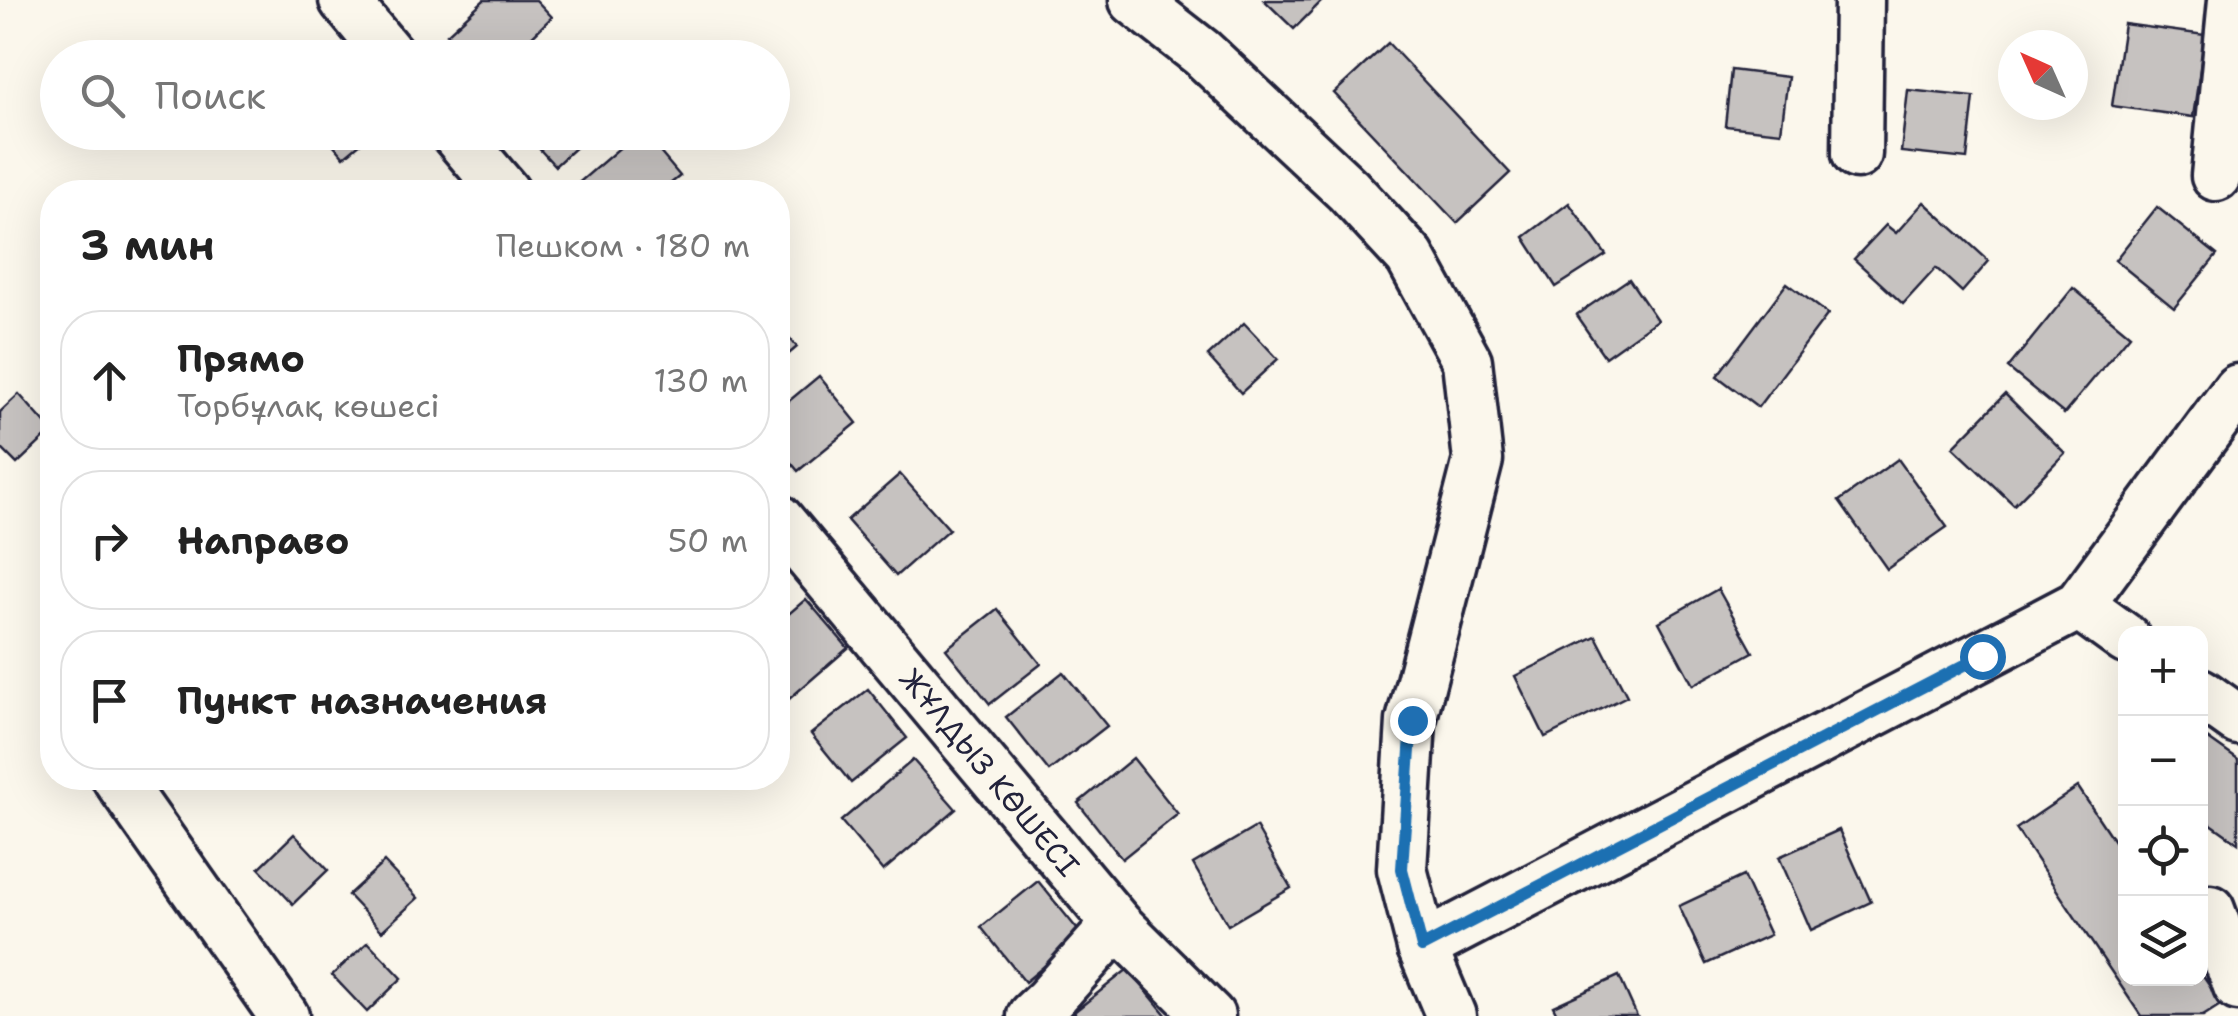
<!DOCTYPE html>
<html lang="ru">
<meta charset="utf-8">
<style>
:root{--surface:#fff;--page:#f2f2f2;--text:#222;--muted:#767676;--line:#e0e0e0}
body{margin:0;font-family:"Shantell Sans",sans-serif;background:var(--page);color:var(--text)}
.controls{position:absolute;right:30px;bottom:30px;display:grid;overflow:hidden;border-radius:20px;box-shadow:0 10px 40px #0002}
.controls button{width:90px;height:90px;display:grid;place-items:center;padding:0;border:0;border-bottom:2px solid var(--line);background:var(--surface);color:var(--text);font:50px sans-serif}
.compass{position:absolute;left:1998px;top:30px;width:90px;height:90px;border-radius:50%;background:var(--surface);box-shadow:0 10px 40px #0002;rotate:315deg}
.stop{position:absolute;width:30px;height:30px;margin:-22px;border:8px solid #1f6fb2;border-radius:50%;background:#fff}
.stop.end{background:#1f6fb2;border-color:#fff;box-shadow:0 2px 10px #0008}
.list{margin:0;padding:0;list-style:none}
h2{display:flex;justify-content:space-between;align-items:center;height:130px;margin:0;padding:0 40px;font-size:42px}
h2 small{font-size:32px;font-weight:400;color:var(--muted)}
.list li{display:grid;grid-template-columns:65px 1fr auto;gap:30px;align-items:center;box-sizing:border-box;height:140px;margin:0 20px 20px;padding:0 20px;border:2px solid var(--line);border-radius:40px}
.list b{display:block;font-size:38px;white-space:nowrap}
.list p{margin:0;font-size:32px;white-space:nowrap;color:var(--muted)}
.list em{font-size:32px;font-style:normal;color:var(--muted)}
.icon{flex:none;width:55px;height:55px;fill:none;stroke:currentColor;stroke-width:2;stroke-linecap:round;stroke-linejoin:round}
.map{position:relative;flex:none;width:2238px;height:1016px;overflow:hidden}
.search{position:absolute;background:var(--surface);box-shadow:0 10px 40px #0002;left:40px;top:40px;width:750px;height:110px;display:flex;align-items:center;gap:25px;box-sizing:border-box;padding:0 35px;border-radius:55px;color:var(--muted);font-size:38px}
.panel{position:absolute;background:var(--surface);box-shadow:0 10px 40px #0002;left:40px;top:180px;width:750px;height:610px;border-radius:40px}
.map>svg:first-child{display:block}
.building{fill:#c6c2c0;stroke:#22223b;stroke-width:2.5}
.lines{fill:none;stroke-linecap:round;stroke-linejoin:round}
.minor-casing{stroke:#22223b;stroke-width:55}
.minor{stroke:#fbf7ec;stroke-width:48}
.route{stroke:#1f6fb2;stroke-width:12}
.labels{text-anchor:middle;dominant-baseline:central;stroke-width:10;stroke-linejoin:round;paint-order:stroke}
.street-label{font-size:30px;fill:#22223b;stroke:#fbf7ec}
</style>
<div class="map">
<svg width="2238" height="1016" viewBox="0 0 2238 1016">
<rect width="100%" height="100%" fill="#fbf7ec"/>
<filter id="ink" filterUnits="userSpaceOnUse"><feTurbulence type="fractalNoise" baseFrequency=".01" numOctaves="2"/><feDisplacementMap in="SourceGraphic" scale="20" xChannelSelector="R" yChannelSelector="G"/><feConvolveMatrix kernelMatrix="1 2 1 2 8 2 1 2 1" color-interpolation-filters="sRGB"/></filter>
<g filter="url(#ink)">
<!-- building -->
<g class="building">
<path d="M484,0h52l16,17 -42,41h-41l-22,-24z"/>
<path d="M1264,0h59l-29,29z"/>
<path d="M2124,24l81,11 -12,82 -81,-11z"/>
<path d="M1388,43l122,130 -53,50 -123,-130z"/>
<path d="M1731,70l57,7 -7,55 -56,-6z"/>
<path d="M1908,90l66,7 -7,62 -66,-7z"/>
<path d="M323,132h51l-30,25z"/>
<path d="M524,132h68l-37,34z"/>
<path d="M638,132h5l37,44 -20,16h-79l-6,-6z"/>
<path d="M1924,202l65,59 -27,31 -26,-24 -33,36 -49,-45 32,-34 10,8z"/>
<path d="M1569,203l37,52 -50,32 -32,-50z"/>
<path d="M2157,207l60,48 -43,53 -59,-48z"/>
<path d="M1629,279l28,41 -52,37 -29,-42z"/>
<path d="M1787,283l41,31 -70,93 -41,-31z"/>
<path d="M2073,288l57,47 -66,79 -56,-46z"/>
<path d="M1244,323l34,36 -37,34 -33,-37z"/>
<path d="M778,324l19,23 -19,16z"/>
<path d="M819,376l38,47 -59,48 -20,-24v-37z"/>
<path d="M19,394l33,37 -35,33 -17,-17v-35z"/>
<path d="M2005,394l60,59 -51,52 -61,-58z"/>
<path d="M1898,459l49,68 -60,42 -48,-68z"/>
<path d="M900,474l49,55 -53,47 -49,-56z"/>
<path d="M1718,589l35,63 -60,33 -34,-63z"/>
<path d="M806,599l42,49 -60,52 -10,-12v-65z"/>
<path d="M997,609l44,55 -51,40 -44,-55z"/>
<path d="M1596,636l31,60 -82,41 -30,-61z"/>
<path d="M1063,672l44,54 -58,45 -43,-54z"/>
<path d="M868,689l39,49 -56,45 -40,-49z"/>
<path d="M2200,733l38,27v83l-38,-27z"/>
<path d="M1133,758l45,56 -56,45 -44,-56z"/>
<path d="M913,760l43,49 -73,62 -42,-50z"/>
<path d="M2078,787l48,72v119h74v-6l22,32 -19,12h-62l-125,-187z"/>
<path d="M1256,827l35,61 -63,37 -35,-61z"/>
<path d="M1839,830l32,72 -60,28 -32,-73z"/>
<path d="M294,834l34,36 -35,34 -34,-36z"/>
<path d="M384,862l34,36 -36,33 -34,-36z"/>
<path d="M1743,876l27,59 -64,29 -27,-58z"/>
<path d="M1038,881l44,54 -57,47 -44,-55z"/>
<path d="M368,942l34,36 -35,34 -35,-37z"/>
<path d="M1128,969l39,47h-90l-3,-4z"/>
<path d="M1619,976l18,40h-79l-5,-10z"/>
</g>
<g class="lines">
<defs>
<g id="minor">
<path d="M344,0l48,58"/>
<path d="M1134,0l68,53 146,137 62,67 57,104 11,99 -67,261 -9,148 20,78 29,69"/>
<path d="M454,132l51,60"/>
<path d="M1857,154l2,-154"/>
<path d="M2216,176l17,-176"/>
<path id="s1" d="M778,519l339,405 93,92"/>
<path d="M2079,605l47,34"/>
<path d="M2200,693l38,27"/>
<path d="M117,778l167,238"/>
<path d="M2210,910l28,76"/>
<path d="M1422,947l657,-342 159,-216"/>
<path d="M1032,1016l16,-15 69,-77"/>
</g>
</defs>
<!-- minor casing -->
<use href="#minor" class="minor-casing"/>
<!-- minor -->
<use href="#minor" class="minor"/>
</g>
</g>
<g class="lines" filter="url(#ink)">
<!-- route -->
<path class="route" d="M1412,720l-10,149 20,78 560,-291"/>
</g>
<g class="labels">
<!-- street labels -->
<g class="street-label">
<text stroke="none"><textPath href="#s1" startOffset="330">ЖҰЛДЫЗ КӨШЕСІ</textPath></text>
</g>
</g>
</svg>
<div class="controls">
<button>+</button>
<button>−</button>
<button><svg class="icon" aria-label="locate" viewBox="0 0 24 24"><circle cx="12" cy="12" r="6"/><path d="M12 2v4M12 18v4M2 12h4M18 12h4"/></svg></button>
<button><svg class="icon" aria-label="layers" viewBox="0 0 24 24"><path d="M12 4l9 5-9 5-9-5zM3 14l9 5 9-5"/></svg></button>
</div>
<svg class="compass" viewBox="-18 -18 36 36"><path d="M0-13l5 13h-10z" fill="#e53935"/><path d="M0 13l5-13h-10z" fill="#767676"/></svg>
<div class="stop" style="left:1982px;top:656px"></div>
<div class="stop end" style="left:1412px;top:720px"></div>
<div class="search"><svg class="icon" aria-label="search" viewBox="0 0 24 24"><circle cx="10" cy="10" r="6"/><path d="M15 15l6 6"/></svg>Поиск</div>
<section class="panel">
<h2>3 мин<small>Пешком · 180 m</small></h2>
<ul class="list">
<li><svg class="icon" aria-label="ahead" viewBox="0 0 24 24"><path d="M12 20V5M6 11l6-6 6 6"/></svg><div><b>Прямо</b><p>Торбұлақ көшесі</p></div><em>130 m</em></li>
<li><svg class="icon" aria-label="right" viewBox="0 0 24 24"><path d="M7 20v-9h11M14 6l5 5-5 5"/></svg><div><b>Направо</b></div><em>50 m</em></li>
<li><svg class="icon" aria-label="arrive" viewBox="0 0 24 24"><path d="M6 21V4h12l-3 4 3 4H6"/></svg><div><b>Пункт назначения</b></div></li>
</ul>
</section>
</div>
